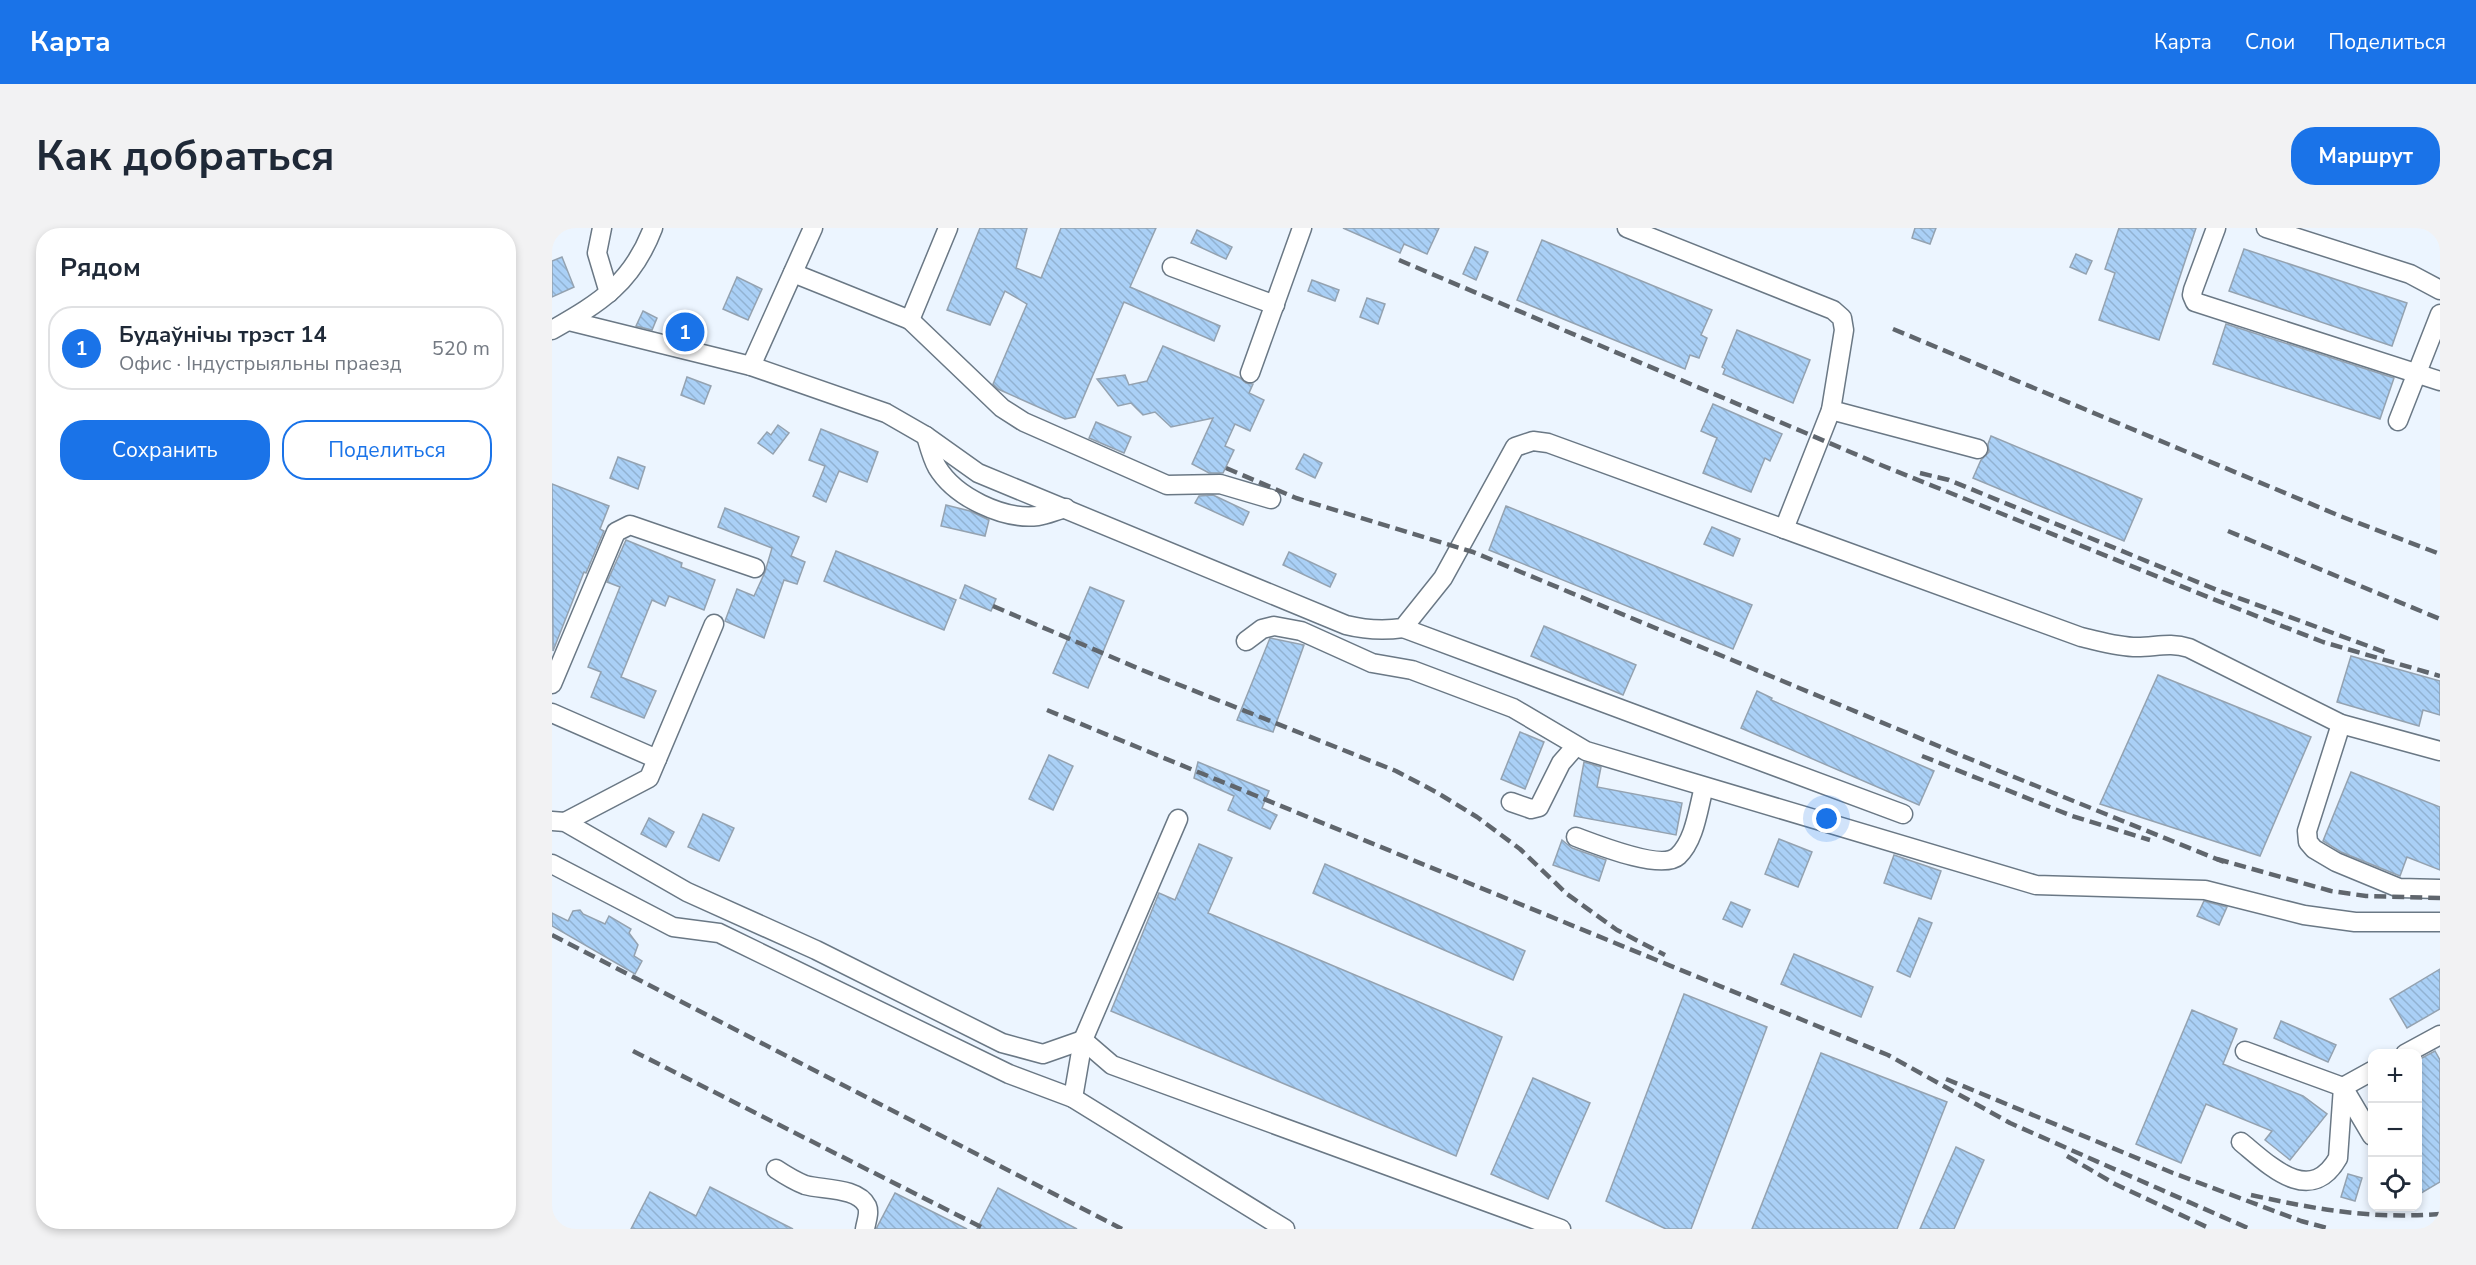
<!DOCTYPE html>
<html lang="ru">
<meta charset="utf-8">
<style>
:root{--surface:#fff;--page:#f2f2f3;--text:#1f2937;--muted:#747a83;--line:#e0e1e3;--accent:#1a73e8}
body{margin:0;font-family:"Nunito Sans",sans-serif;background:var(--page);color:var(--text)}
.controls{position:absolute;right:18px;bottom:18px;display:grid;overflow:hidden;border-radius:12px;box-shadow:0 3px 9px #0003}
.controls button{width:54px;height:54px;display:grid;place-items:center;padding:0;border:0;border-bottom:2px solid var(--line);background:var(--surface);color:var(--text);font:30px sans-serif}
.you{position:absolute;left:1275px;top:591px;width:21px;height:21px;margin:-15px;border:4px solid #fff;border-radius:50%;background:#1a73e8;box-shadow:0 0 0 9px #1a73e833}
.badge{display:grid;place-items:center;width:39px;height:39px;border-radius:50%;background:var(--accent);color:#fff;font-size:20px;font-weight:700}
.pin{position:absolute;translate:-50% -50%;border:3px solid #fff;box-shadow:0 2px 6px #0006}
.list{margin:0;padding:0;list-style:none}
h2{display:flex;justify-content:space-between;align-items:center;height:78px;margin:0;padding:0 24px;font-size:26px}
h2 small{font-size:20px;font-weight:400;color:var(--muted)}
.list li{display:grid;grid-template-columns:39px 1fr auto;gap:18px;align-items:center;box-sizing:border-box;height:84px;margin:0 12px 12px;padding:0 12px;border:2px solid var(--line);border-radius:24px}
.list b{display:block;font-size:22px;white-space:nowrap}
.list p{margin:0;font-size:20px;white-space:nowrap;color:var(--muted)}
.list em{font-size:20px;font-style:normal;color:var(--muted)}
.actions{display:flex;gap:12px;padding:18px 24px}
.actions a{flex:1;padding:14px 0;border:2px solid var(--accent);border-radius:24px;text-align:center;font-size:21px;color:var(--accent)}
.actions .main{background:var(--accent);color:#fff}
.icon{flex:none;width:33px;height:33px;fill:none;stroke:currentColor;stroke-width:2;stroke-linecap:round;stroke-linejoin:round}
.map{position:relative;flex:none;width:1888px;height:1001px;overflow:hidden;border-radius:24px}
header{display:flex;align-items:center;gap:36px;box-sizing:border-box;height:84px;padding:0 30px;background:var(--accent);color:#fff}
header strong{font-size:28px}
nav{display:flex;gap:33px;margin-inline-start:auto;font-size:21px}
.intro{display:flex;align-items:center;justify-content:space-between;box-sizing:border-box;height:144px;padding:0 36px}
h1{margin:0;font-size:42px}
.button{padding:15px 27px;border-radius:24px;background:var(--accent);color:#fff;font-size:21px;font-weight:700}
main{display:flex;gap:36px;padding:0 36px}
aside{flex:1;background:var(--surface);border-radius:24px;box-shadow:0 3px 9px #0003}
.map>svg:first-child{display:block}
.building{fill:url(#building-back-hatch);stroke:#94a2b0;stroke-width:1.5}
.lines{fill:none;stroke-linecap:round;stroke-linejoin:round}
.minor-casing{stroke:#6a7885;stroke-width:21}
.minor{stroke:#fff;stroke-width:18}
.rail{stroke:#60666d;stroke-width:4.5;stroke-dasharray:12 6;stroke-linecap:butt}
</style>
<header>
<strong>Карта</strong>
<nav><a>Карта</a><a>Слои</a><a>Поделиться</a></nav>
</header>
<div class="intro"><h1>Как добраться</h1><a class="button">Маршрут</a></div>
<main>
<aside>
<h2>Рядом<small></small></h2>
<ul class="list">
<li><span class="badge">1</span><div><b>Будаўнічы трэст 14</b><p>Офис · Індустрыяльны праезд</p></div><em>520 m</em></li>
</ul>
<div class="actions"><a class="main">Сохранить</a><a>Поделиться</a></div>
</aside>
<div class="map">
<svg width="1888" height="1001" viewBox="0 0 1888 1001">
<defs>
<pattern id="building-back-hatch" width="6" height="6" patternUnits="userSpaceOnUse" patternTransform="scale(1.5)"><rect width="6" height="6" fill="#aad0f6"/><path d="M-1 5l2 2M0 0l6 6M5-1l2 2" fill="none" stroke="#91b2d2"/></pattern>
</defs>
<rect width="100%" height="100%" fill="#ecf5ff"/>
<!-- building -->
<g class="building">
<path d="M428,0h47l-11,40 25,10 20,-50h95l-26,59 90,39 -6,15 -90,-39 -49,115 -10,2 -67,-30 -5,-5 34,-80 -22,-13 -15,34 -43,-15z"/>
<path d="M791,0h96l-12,26 -23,-10 -4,9z"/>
<path d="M1363,0h21l-6,16 -18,-6z"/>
<path d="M1567,0h77l-37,112 -60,-20 16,-47 -10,-4z"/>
<path d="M645,2l35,17 -6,12 -35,-16z"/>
<path d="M990,12l170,70 -11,25 6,3 -8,20 -9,-3 -5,14 -168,-69z"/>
<path d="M923,19l13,5 -12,28 -13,-6z"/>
<path d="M1692,21l163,54 -15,43 -163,-55z"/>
<path d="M1524,26l16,7 -6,13 -16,-7z"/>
<path d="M10,29l12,30 -22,10v-36z"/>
<path d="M185,49l25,12 -14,31 -25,-11z"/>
<path d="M760,52l27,10 -4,11 -27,-10z"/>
<path d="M815,70l18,6 -7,20 -18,-7z"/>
<path d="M91,83l14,7 -5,12 -16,-4z"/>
<path d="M1674,96l168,54 -14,41 -167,-55z"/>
<path d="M1185,102l73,30 -17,43 -70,-29 2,-5 -3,-2z"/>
<path d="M611,118l77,32 6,5 7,1 -4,9 15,7 -14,31 -15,-7 -10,22 9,4 -11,23h-14l-17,-9 21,-46 -42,9 -16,-15 -12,3 -12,-12 -13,3 -21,-27 28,-4 4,10 18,-4z"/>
<path d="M135,149l24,9 -7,18 -23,-9z"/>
<path d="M1161,176l69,30 -12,27 -5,-3 -14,34 -48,-19 14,-35 -16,-7z"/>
<path d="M544,194l35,15 -7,16 -35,-15z"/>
<path d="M226,197l11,8 -16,21 -15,-11 9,-11 4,3z"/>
<path d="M269,201l57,23 -11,30 -28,-11 -13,31 -13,-6 12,-30 -16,-6z"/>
<path d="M1439,208l151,63 -18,42 -151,-63 8,-18 8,-8 -1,-8z"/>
<path d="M752,226l18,9 -7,15 -19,-9z"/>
<path d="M66,229l27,10 -7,22 -28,-11z"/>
<path d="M0,256l57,22 -9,23 4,2 -18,42 -2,-1 -31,79z"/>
<path d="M661,267l36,17 -6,13 -48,-22 4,-7z"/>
<path d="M394,277l24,6 19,9 -4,16 -44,-10z"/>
<path d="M954,278l246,99 -19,44 -244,-99z"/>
<path d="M173,280l74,29 -8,19 14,6 -8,22 -13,-4 -20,58 -39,-17 12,-32 17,7 11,-24 7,-24 -54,-21z"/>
<path d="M1160,299l28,12 -7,17 -29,-12z"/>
<path d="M74,312l56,23 -1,4 34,13 -11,30 -35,-14 -4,10 -13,-6 -31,77 35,14 -12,27 -53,-21 10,-25 -13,-5 32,-80 -13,-5z"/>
<path d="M284,323l120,49 -12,30 -120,-49z"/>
<path d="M737,324l47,22 -6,13 -47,-22z"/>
<path d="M413,357l31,14 -5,12 -31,-13z"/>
<path d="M538,359l34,14 -36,87 -35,-15z"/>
<path d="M992,398l92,39 -13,30 -92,-39z"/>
<path d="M718,410l34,7 -31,87 -36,-12z"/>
<path d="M1799,428l89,25v34l-17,-5 -4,16 -82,-24z"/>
<path d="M1606,447l153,62 -51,119 -160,-52z"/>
<path d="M1205,463l15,7 -1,2 163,71 -15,34 -178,-77z"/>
<path d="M968,504l24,10 -19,47 -24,-10z"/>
<path d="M497,527l24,11 -20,44 -24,-11z"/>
<path d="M646,534l71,29 -7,17 15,7 -7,14 -42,-19 6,-14 -40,-18z"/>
<path d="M1032,534l17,5 -4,20 85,16 -6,32 -102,-19z"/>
<path d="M1799,544l89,35v63l-33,-13 -7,19 -59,-24 -18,-11z"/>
<path d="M151,586l31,14 -15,33 -31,-14z"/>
<path d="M97,590l25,14 -8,15 -25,-13z"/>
<path d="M1227,611l33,13 -14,35 -33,-13z"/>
<path d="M1010,612l10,8 34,12 -7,21 -46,-16z"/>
<path d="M647,616l33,14 -24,55 294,124 -46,119 -345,-145 48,-118 16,7z"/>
<path d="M1342,627l47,16 -10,28 -47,-16z"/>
<path d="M773,636l200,87 -12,29 -200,-87z"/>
<path d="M1652,673l23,6 -8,18 -22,-9z"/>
<path d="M1179,674l19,8 -8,17 -19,-8z"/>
<path d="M28,682l3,4 22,10 4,-8 22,13 -2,4 9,12 -4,11 8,5 -7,13 -83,-48v-13l16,8 5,-10z"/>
<path d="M1367,690l13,5 -22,54 -13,-6z"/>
<path d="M1242,726l79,33 -12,30 -80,-33z"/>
<path d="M1888,741v40l-33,19 -17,-29z"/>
<path d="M1132,766l83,33 -76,202h-25l-60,-28z"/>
<path d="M1640,782l45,19 -14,35 80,32 24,18 -37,46 -25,-20 7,-9 -66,-27 -25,59 -45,-19z"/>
<path d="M1729,793l55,24 -8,17 -54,-24z"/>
<path d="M1883,823l5,9v122l-22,13v-135z"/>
<path d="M1269,825l126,49 -50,127h-145z"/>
<path d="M981,850l57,25 -42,96 -57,-25z"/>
<path d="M1404,919l28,13 -30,69h-34z"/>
<path d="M1796,946l14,4 -7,23 -14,-4z"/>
<path d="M158,959l83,42h-162l19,-37 46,24z"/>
<path d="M446,960l79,41h-100z"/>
<path d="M343,965l72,36h-91z"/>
</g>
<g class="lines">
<defs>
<g id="minor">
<path d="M50,0l-5,25 12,40"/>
<path d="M1075,0l206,82 9,8 2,12 -13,80 147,39"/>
<path d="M1664,0l-23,62 -1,5 3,7 245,79"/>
<path d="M1714,0l144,46 30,16"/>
<path d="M620,39l103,38"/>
<path d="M241,45l117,47 38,-92"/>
<path d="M358,92l92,88 22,14 143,63 53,-1 51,15"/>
<path d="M17,93l182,45 135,47 40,23 52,37 368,152c20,5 36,6 57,3l40,-50 72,-131 18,-6 15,2 533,194c18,4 37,10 56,10 19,0 33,-5 52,1l152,76 99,27"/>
<path d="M0,102c49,-28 80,-47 101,-102"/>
<path d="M199,138l62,-138"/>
<path d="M698,145l52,-145"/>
<path d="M1846,193l42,-107"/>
<path d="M374,208c3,10 6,22 11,31 18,30 66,53 101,49 9,-1 19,-6 28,-8"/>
<path d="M1232,301l47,-119"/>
<path d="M851,400l500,186"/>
<path d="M694,413l16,-12 12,-3 27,5 71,32 40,7 101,38 73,43 450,134 169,5 99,25 51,7h85"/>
<path d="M0,456l64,-152 14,-7 125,43"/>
<path d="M0,485l105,46"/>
<path d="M1789,496l-34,107 1,11 6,7 22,13 63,26 41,1"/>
<path d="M959,574l20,7 8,-2 22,-44 15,-17"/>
<path d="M0,593l13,1 122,70 129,58 186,93 41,11 40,-14 29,25 449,164"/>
<path d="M13,594l84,-44 65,-154"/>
<path d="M1024,609c19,7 86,34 102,19 17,-16 20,-47 26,-69"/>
<path d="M0,636l121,63 46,6 290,141 64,24 212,131"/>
<path d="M1693,823l98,36 29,49"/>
<path d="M1853,826l35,-19"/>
<path d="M521,870l10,-58 95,-221"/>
<path d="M1689,914c28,23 69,65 97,16l5,-71 29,-16"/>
<path d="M224,941c9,6 19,12 29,16 17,5 53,2 62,21 3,7 -1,16 -2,23"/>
</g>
</defs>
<!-- minor casing -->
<use href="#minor" class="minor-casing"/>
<!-- minor -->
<use href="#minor" class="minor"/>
<!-- rail -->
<g class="rail">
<path d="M847,32l482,205 332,134 110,43 117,34"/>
<path d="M1341,101l447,187 100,38"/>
<path d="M674,240l70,30 177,54 487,203 264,107"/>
<path d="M1368,245l29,7 268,110 170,63"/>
<path d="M1676,303l212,88"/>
<path d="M441,378l149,64 254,101 40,21 41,25 43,32 47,45 50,36 48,25"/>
<path d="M495,482l841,345 122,68 240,106"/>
<path d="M1370,528l150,60 78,24"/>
<path d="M1665,631l114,32 35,5 74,2"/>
<path d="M0,707l570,294"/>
<path d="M81,823l352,178"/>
<path d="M1394,851l227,94 128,48 30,8"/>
<path d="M1515,928l48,28 96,45"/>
<path d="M1699,967c69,15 118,24 189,19"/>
</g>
</g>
</svg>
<div class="controls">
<button>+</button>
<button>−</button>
<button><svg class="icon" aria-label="locate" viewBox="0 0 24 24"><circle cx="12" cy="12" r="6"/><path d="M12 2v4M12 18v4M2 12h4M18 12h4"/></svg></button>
</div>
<div class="you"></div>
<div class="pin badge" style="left:133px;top:104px">1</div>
</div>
</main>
